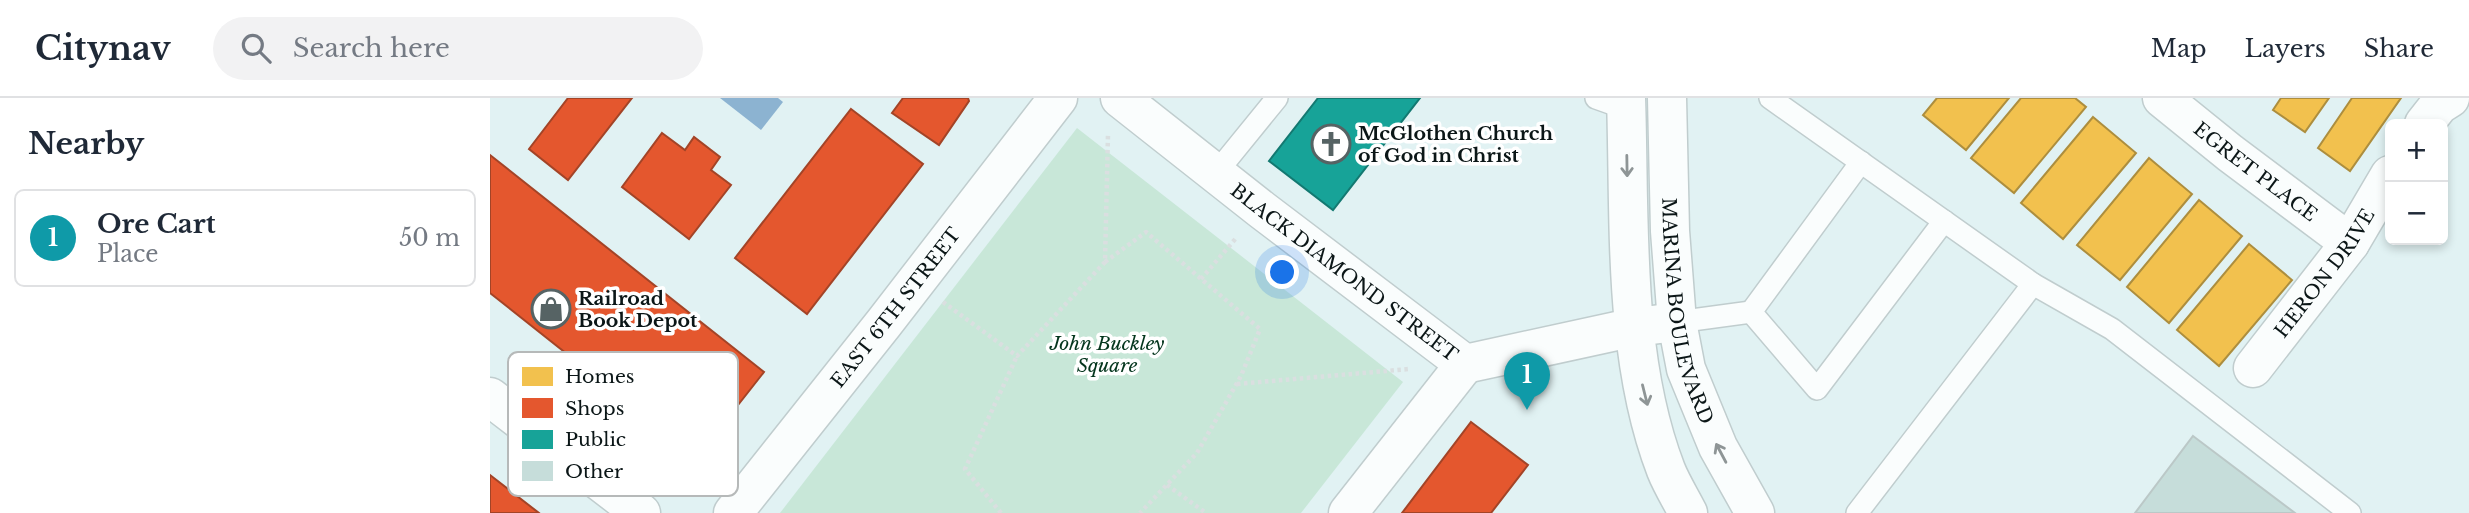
<!DOCTYPE html>
<meta charset="utf-8">
<style>
:root{--surface:#fff;--page:#f2f2f3;--text:#1f2937;--muted:#747a83;--line:#e0e1e3;--accent:#d93025}
body{margin:0;font-family:"Libre Baskerville",serif;background:var(--page);color:var(--text)}
.controls{position:absolute;right:21px;top:21px;display:grid;overflow:hidden;border-radius:10px;box-shadow:0 4px 10px #0003}
.controls button{width:63px;height:63px;display:grid;place-items:center;padding:0;border:0;border-bottom:2px solid var(--line);background:var(--surface);color:var(--text);font:35px sans-serif}
.you{position:absolute;left:793px;top:175px;width:24px;height:24px;margin:-18px;border:5px solid #fff;border-radius:50%;background:#1a73e8;box-shadow:0 0 0 10px #1a73e833}
.badge{display:grid;place-items:center;width:46px;height:46px;border-radius:50%;background:var(--accent);color:#fff;font-size:23px;font-weight:700}
.pin{position:absolute;translate:-50% -58px;filter:drop-shadow(0 2px 4px #0008)}
.pin::after{content:'';position:absolute;top:37px;width:24px;height:21px;background:inherit;clip-path:polygon(0 0,100% 0,50% 100%)}
.list{margin:0;padding:0;list-style:none}
h2{display:flex;justify-content:space-between;align-items:center;height:91px;margin:0;padding:0 28px;font-size:30px}
h2 small{font-size:23px;font-weight:400;color:var(--muted)}
.list li{display:grid;grid-template-columns:46px 1fr auto;gap:21px;align-items:center;box-sizing:border-box;height:98px;margin:0 14px 14px;padding:0 14px;border:2px solid var(--line);border-radius:10px}
.list b{display:block;font-size:26px;white-space:nowrap}
.list p{margin:0;font-size:23px;white-space:nowrap;color:var(--muted)}
.list em{font-size:23px;font-style:normal;color:var(--muted)}
.icon{flex:none;width:38px;height:38px;fill:none;stroke:currentColor;stroke-width:2;stroke-linecap:round;stroke-linejoin:round}
.map{position:relative;flex:none;width:1979px;height:415px;overflow:hidden}
header{display:flex;align-items:center;gap:42px;box-sizing:border-box;height:98px;padding:0 35px;background:var(--surface);border-bottom:2px solid var(--line)}
header strong{font-size:33px}
nav{display:flex;gap:38px;margin-inline-start:auto;font-size:24px}
.search{width:490px;height:63px;background:var(--page);display:flex;align-items:center;gap:18px;box-sizing:border-box;padding:0 24px;border-radius:38px;color:var(--muted);font-size:26px}
main{display:flex}
aside{flex:1;background:var(--surface)}
.map>svg:first-child{display:block}
.green{fill:#c8e7d8}
.water{fill:#8cb3d1}
.homes{fill:#f2c14e;stroke:#ad8e3e;stroke-width:2}
.shops{fill:#e4572e;stroke:#a34427;stroke-width:2}
.public{fill:#17a398;stroke:#137971;stroke-width:2}
.building{fill:#c6ddda;stroke:#bbc8c7;stroke-width:2}
.lines{fill:none;stroke-linecap:round;stroke-linejoin:round}
.service-casing{stroke:#c0cdce;stroke-width:24}
.minor-casing{stroke:#c0cdce;stroke-width:41}
.tertiary-casing{stroke:#c0cdce;stroke-width:41}
.path{stroke:#dadfe0;stroke-width:4.5;stroke-dasharray:3.5 3.5;stroke-linecap:butt}
.service{stroke:#fafdfd;stroke-width:21}
.minor{stroke:#fafdfd;stroke-width:38}
.tertiary{stroke:#fafdfd;stroke-width:38}
.oneway{stroke:#8e9596}
.labels{text-anchor:middle;dominant-baseline:central;stroke-width:7;stroke-linejoin:round;paint-order:stroke}
.poi-label{font-size:19px;font-weight:bold;fill:#0b1617;stroke:#fff;text-anchor:start}
.street-label{font-size:19px;fill:#0b1617;stroke:#fff}
.park-label{font-size:19px;font-style:italic;fill:#03351c;stroke:#fff}
.key{fill:#fff;stroke:#b6b9b9;stroke-width:2}
.key-label{font-size:19px;fill:#0b1617}
</style>
<header>
<strong>Citynav</strong>
<div class="search"><svg class="icon" aria-label="search" viewBox="0 0 24 24"><circle cx="10" cy="10" r="6"/><path d="M15 15l6 6"/></svg>Search here</div>
<nav><a>Map</a><a>Layers</a><a>Share</a></nav>
</header>
<main>
<aside>
<h2>Nearby<small></small></h2>
<ul class="list">
<li><span class="badge" style="background:#0f9aa8">1</span><div><b>Ore Cart</b><p>Place</p></div><em>50 m</em></li>
</ul>
</aside>
<div class="map">
<svg width="1979" height="415" viewBox="0 0 1979 415">
<rect width="100%" height="100%" fill="#e1f2f3"/>
<!-- green -->
<path class="green" d="M587,30l326,254 -102,131h-521z"/>
<!-- water -->
<path class="water" d="M230,0h58l5,4 -22,28z"/>
<!-- homes -->
<g class="homes">
<path d="M1447,0h72l-43,52 -43,-35z"/>
<path d="M1531,0h54l11,9 -72,86 -43,-35z"/>
<path d="M1791,0h48l-24,34 -32,-22z"/>
<path d="M1862,0h49l-51,73 -32,-23z"/>
<path d="M1603,19l43,36 -73,86 -42,-36z"/>
<path d="M1659,60l43,36 -72,86 -43,-35z"/>
<path d="M1709,102l43,36 -73,87 -42,-36z"/>
<path d="M1759,146l43,36 -73,86 -42,-36z"/>
</g>
<!-- shops -->
<g class="shops">
<path d="M78,0h64l-64,82 -39,-31z"/>
<path d="M413,0h65l1,3 -30,44 -47,-32z"/>
<path d="M361,11l72,55 -116,150 -72,-56z"/>
<path d="M172,35l23,17 9,-13 26,20 -9,13 20,15 -42,54 -67,-52z"/>
<path d="M0,57l274,217 -67,85 -207,-164z"/>
<path d="M981,324l57,43 -37,48h-89z"/>
<path d="M0,377l49,38h-49z"/>
</g>
<!-- public -->
<path class="public" d="M828,0h102l-87,112 -64,-49z"/>
<!-- building -->
<path class="building" d="M1703,338l102,77h-160z"/>
<g class="lines">
<defs>
<g id="service">
<path d="M1106,0l31,11"/>
<path d="M1280,0l263,186 -176,229"/>
<path d="M1371,64l-110,150 66,77 127,-168"/>
<path d="M726,75l61,-75"/>
<path d="M1543,186l79,45 238,184"/>
<path d="M1187,224l74,-10"/>
</g>
<g id="minor">
<path id="s1" d="M630,0l142,112 203,154 170,-37 42,-5"/>
<path id="s2" d="M1672,0l68,55 120,90"/>
<path d="M1934,26l15,-19 11,-7"/>
<path id="s3" d="M1763,270l97,-125 40,-68"/>
<path id="s4" d="M243,415l151,-190 174,-225"/>
<path d="M858,415l117,-149"/>
</g>
<g id="tertiary">
<path d="M1136,0c4,120 -4,258 40,372 6,15 15,29 22,43"/>
<path id="s5" d="M1177,0l3,133 7,91 9,47 32,78 37,66"/>
<path d="M0,299l151,116"/>
</g>
</defs>
<!-- service casing -->
<use href="#service" class="service-casing"/>
<!-- minor casing -->
<use href="#minor" class="minor-casing"/>
<!-- tertiary casing -->
<use href="#tertiary" class="tertiary-casing"/>
<!-- path -->
<g class="path">
<path d="M615,164l41,-30 114,97 -19,47 -44,77 -57,60"/>
<path d="M711,181l36,-42"/>
<path d="M453,204l74,54 88,-94 3,-128"/>
<path d="M747,286l172,-15"/>
<path d="M677,387l39,28"/>
<path d="M511,415l-36,-44 52,-113"/>
</g>
<!-- service -->
<use href="#service" class="service"/>
<!-- minor -->
<use href="#minor" class="minor"/>
<!-- tertiary -->
<use href="#tertiary" class="tertiary"/>
</g>
<!-- one-way arrows -->
<defs><path id="oneway-shaft" d="M-6 0H5M1.5-3L5.5 0L1.5 3" fill="none" stroke-width="1.6" stroke-linecap="round" stroke-linejoin="round" transform="scale(1.75)"/></defs>
<g class="oneway">
<use href="#oneway-shaft" transform="translate(1137 68) rotate(89)"/>
<use href="#oneway-shaft" transform="translate(1155 297) rotate(76)"/>
<use href="#oneway-shaft" transform="translate(1231 355) rotate(-118)"/>
</g>
<!-- icons -->
<defs>
<symbol id="church-ring" viewBox="-11 -11 22 22"><circle r="9.5" fill="#fff" stroke="#566364" stroke-width="1.5"/><path d="M-1.2-6h2.4v3.5h3.3v2.4h-3.3V6h-2.4V-.1h-3.3v-2.4h3.3Z" fill="#566364"/></symbol>
<symbol id="shop-ring" viewBox="-11 -11 22 22"><circle r="9.5" fill="#fff" stroke="#566364" stroke-width="1.5"/><path d="M-5-2.5h2.3a2.7 3.5 0 0 1 5.4 0H5L5.5 6h-11ZM-1.5-2.5h3a1.5 2.3 0 0 0-3 0Z" fill="#566364"/></symbol>
</defs>
<g fill-rule="evenodd">
<use href="#church-ring" x="819" y="24" width="44" height="44"/>
<use href="#shop-ring" x="39" y="189" width="44" height="44"/>
</g>
<g class="labels">
<!-- poi labels -->
<g class="poi-label">
<text x="868" y="35">McGlothen Church<tspan x="868" dy="22">of God in Christ</tspan></text>
<text x="88" y="200">Railroad<tspan x="88" dy="22">Book Depot</tspan></text>
</g>
<!-- street labels -->
<g class="street-label">
<text stroke="none"><textPath href="#s2" startOffset="119">EGRET PLACE</textPath></text>
<text stroke="none"><textPath href="#s1" startOffset="284">BLACK DIAMOND STREET</textPath></text>
<text stroke="none"><textPath href="#s3" startOffset="119">HERON DRIVE</textPath></text>
<text stroke="none"><textPath href="#s4" startOffset="262">EAST 6TH STREET</textPath></text>
<text stroke="none"><textPath href="#s5" startOffset="215">MARINA BOULEVARD</textPath></text>
</g>
<!-- park labels -->
<g class="park-label">
<text x="617" y="245">John Buckley<tspan x="617" dy="22">Square</tspan></text>
</g>
</g>
<!-- legend -->
<rect x="18" y="254" width="230" height="144" rx="10" class="key"/>
<rect x="32" y="269" width="31" height="19" fill="#f2c14e"/>
<rect x="32" y="300" width="31" height="20" fill="#e4572e"/>
<rect x="32" y="332" width="31" height="19" fill="#17a398"/>
<rect x="32" y="363" width="31" height="20" fill="#c6ddda"/>
<g class="key-label">
<text x="75" y="285">Homes</text>
<text x="75" y="317">Shops</text>
<text x="75" y="348">Public</text>
<text x="75" y="380">Other</text>
</g>
</svg>
<div class="controls">
<button>+</button>
<button>−</button>
</div>
<div class="you"></div>
<div class="pin badge" style="left:1037px;top:312px;background:#0f9aa8">1</div>
</div>
</main>
